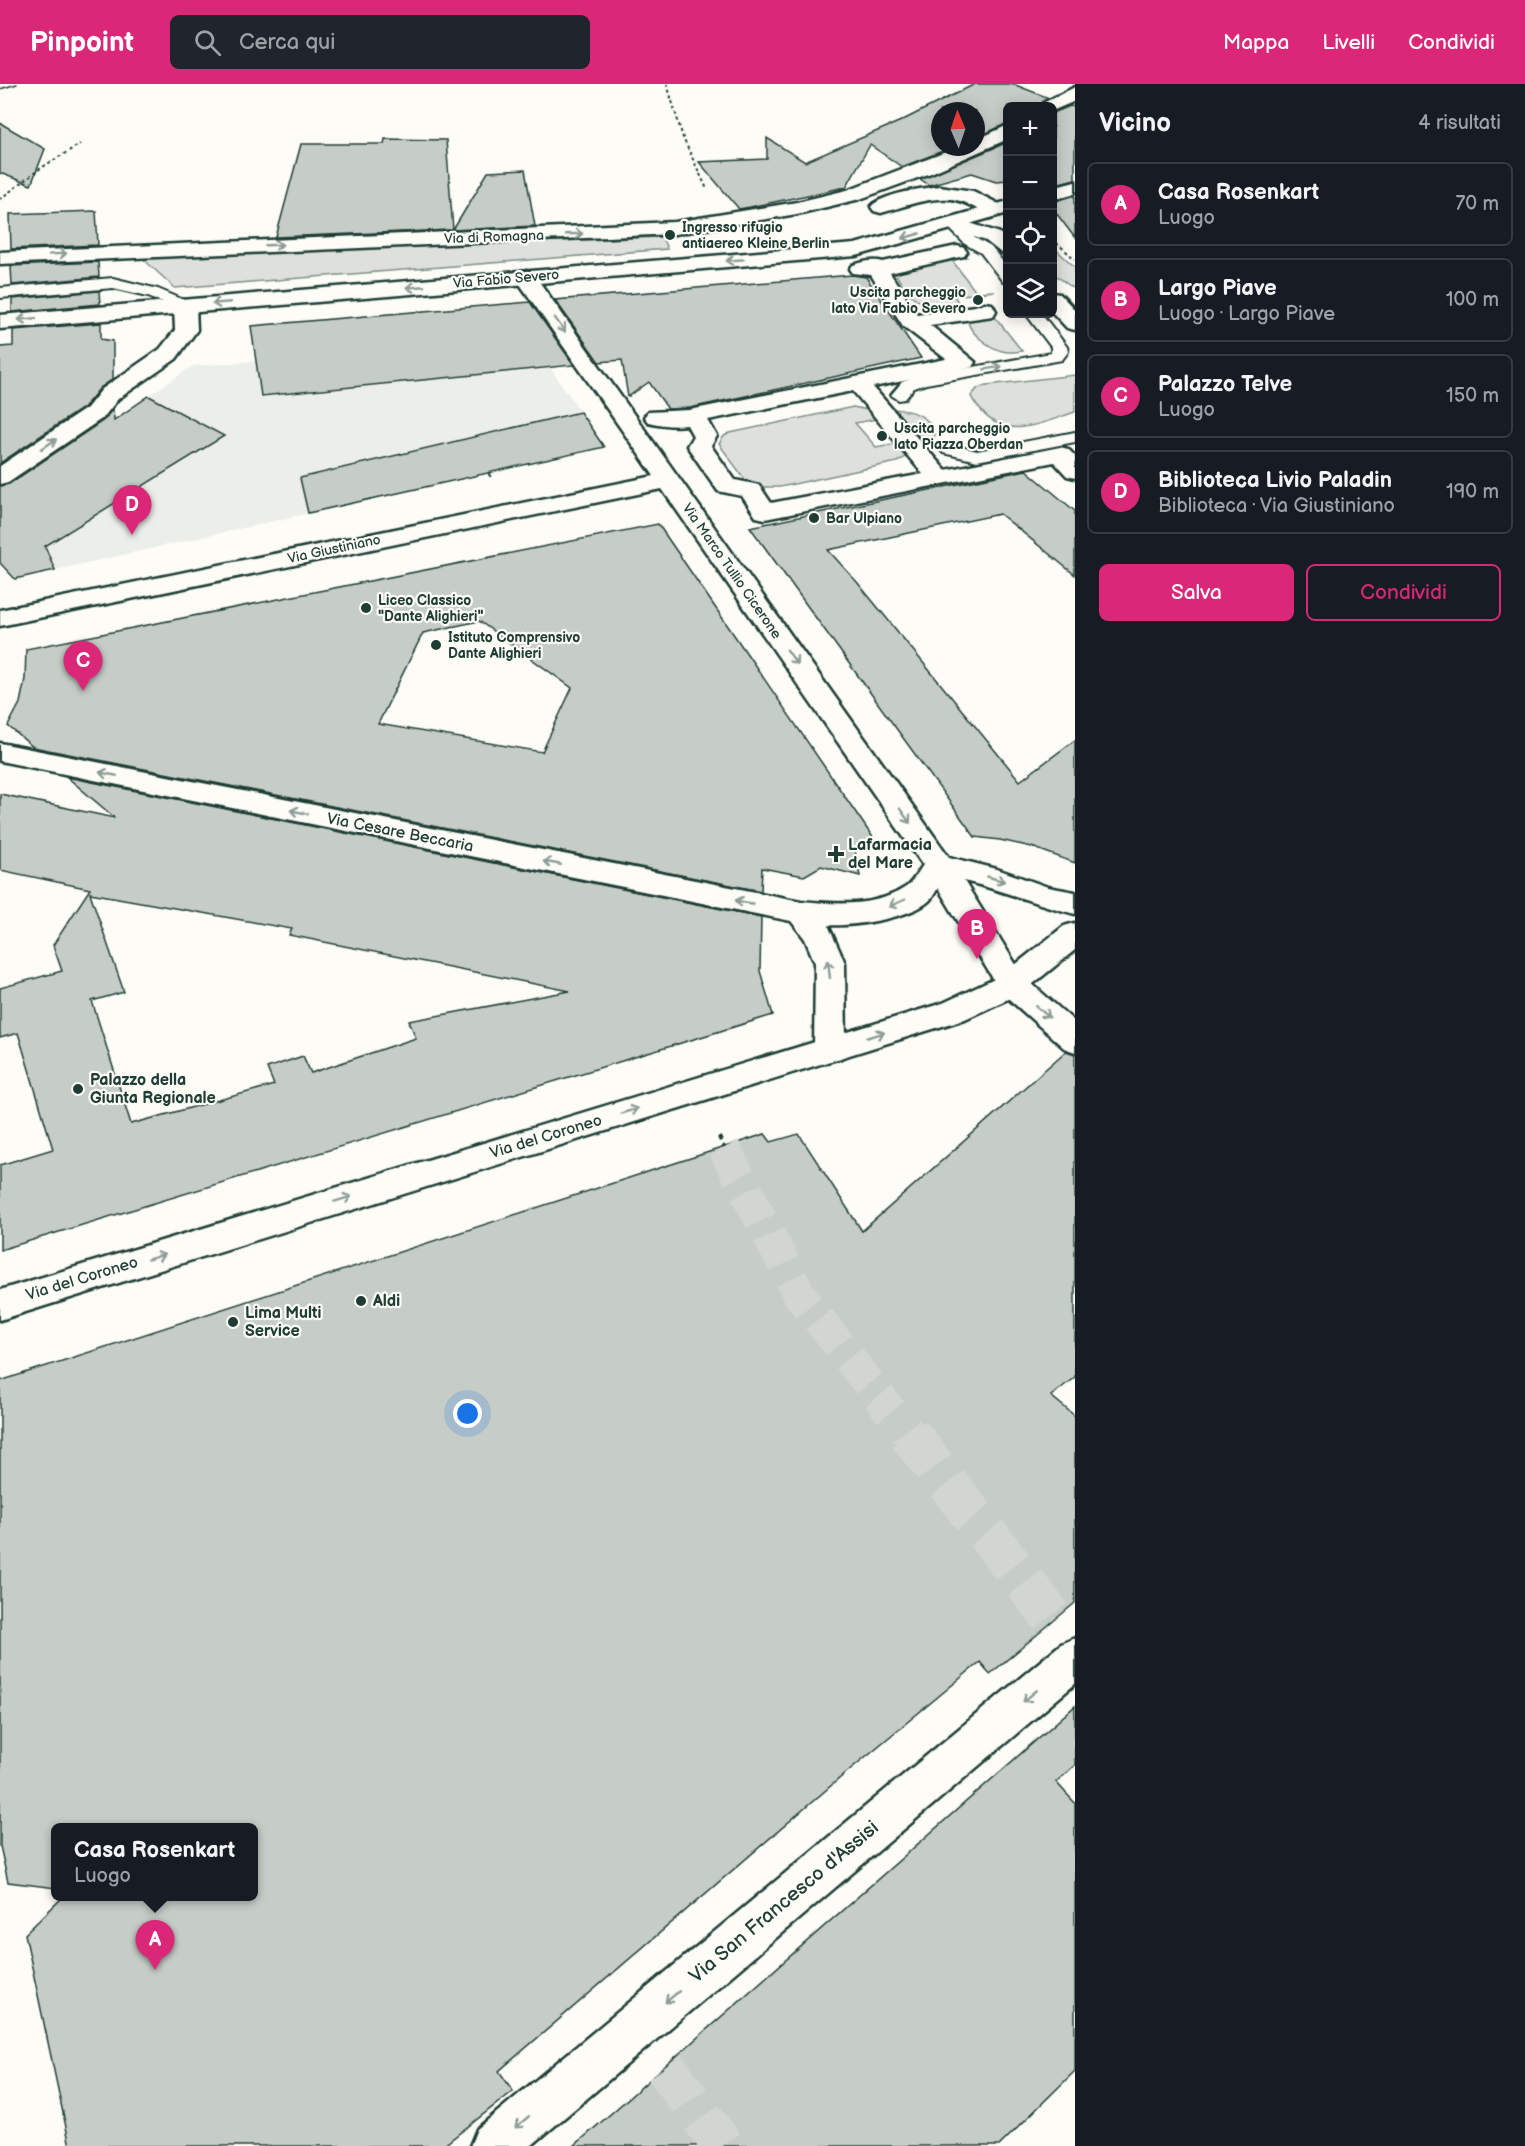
<!DOCTYPE html>
<html lang="it">
<meta charset="utf-8">
<style>
:root{--surface:#171b24;--page:#20242c;--text:#f1f3f6;--muted:#9ea1a6;--line:#363941;--accent:#db2777}
body{margin:0;font-family:"Balsamiq Sans",sans-serif;background:var(--page);color:var(--text)}
.controls{position:absolute;right:18px;top:18px;display:grid;overflow:hidden;border-radius:9px;box-shadow:0 3px 15px #0003}
.controls button{width:54px;height:54px;display:grid;place-items:center;padding:0;border:0;border-bottom:2px solid var(--line);background:var(--surface);color:var(--text);font:30px sans-serif}
.compass{position:absolute;left:931px;top:18px;width:54px;height:54px;border-radius:50%;background:var(--surface);box-shadow:0 3px 15px #0003;rotate:358deg}
.you{position:absolute;left:468px;top:1330px;width:21px;height:21px;margin:-15px;border:4px solid #fff;border-radius:50%;background:#1a73e8;box-shadow:0 0 0 9px #1a73e833}
.badge{display:grid;place-items:center;width:39px;height:39px;border-radius:50%;background:var(--accent);color:#fff;font-size:20px;font-weight:700}
.pin{position:absolute;translate:-50% -50px;filter:drop-shadow(0 2px 3px #0008)}
.pin::after{content:'';position:absolute;top:32px;width:21px;height:18px;background:inherit;clip-path:polygon(0 0,100% 0,50% 100%)}
.popup{position:absolute;left:51px;top:1739px;width:207px;height:78px;box-sizing:border-box;display:grid;place-content:center;border-radius:9px;background:var(--surface);filter:drop-shadow(0 2px 4px #0005);font-size:20px;white-space:nowrap;color:var(--muted)}
.popup b{font-size:22px;color:var(--text)}
.popup::after{content:'';position:absolute;left:50%;top:100%;margin-left:-12px;border:12px solid transparent;border-top-color:var(--surface)}
.list{margin:0;padding:0;list-style:none}
h2{display:flex;justify-content:space-between;align-items:center;height:78px;margin:0;padding:0 24px;font-size:26px}
h2 small{font-size:20px;font-weight:400;color:var(--muted)}
.list li{display:grid;grid-template-columns:39px 1fr auto;gap:18px;align-items:center;box-sizing:border-box;height:84px;margin:0 12px 12px;padding:0 12px;border:2px solid var(--line);border-radius:9px}
.list b{display:block;font-size:22px;white-space:nowrap}
.list p{margin:0;font-size:20px;white-space:nowrap;color:var(--muted)}
.list em{font-size:20px;font-style:normal;color:var(--muted)}
.actions{display:flex;gap:12px;padding:18px 24px}
.actions a{flex:1;padding:14px 0;border:2px solid var(--accent);border-radius:9px;text-align:center;font-size:21px;color:var(--accent)}
.actions .main{background:var(--accent);color:#fff}
.icon{flex:none;width:33px;height:33px;fill:none;stroke:currentColor;stroke-width:2;stroke-linecap:round;stroke-linejoin:round}
.map{position:relative;flex:none;width:1075px;height:2062px;overflow:hidden}
header{display:flex;align-items:center;gap:36px;box-sizing:border-box;height:84px;padding:0 30px;background:var(--accent);color:#fff}
header strong{font-size:28px}
nav{display:flex;gap:33px;margin-inline-start:auto;font-size:21px}
.search{width:420px;height:54px;background:var(--page);display:flex;align-items:center;gap:15px;box-sizing:border-box;padding:0 21px;border-radius:9px;color:var(--muted);font-size:22px}
main{display:flex}
aside{flex:1;background:var(--surface)}
.map>svg:first-child{display:block}
.built{fill:#eceee9}
.green{fill:#dde0db;stroke:#7e8e88;stroke-width:1.5}
.building{fill:#c6cdc7;stroke:#1f3d34;stroke-width:1.5;fill-rule:evenodd}
.lines{fill:none;stroke-linecap:round;stroke-linejoin:round}
.street-tunnel-far1{stroke:#d1d6d0;stroke-width:33;stroke-dasharray:33 16;stroke-linecap:butt}
.street-tunnel{stroke:#d1d6d0;stroke-width:42;stroke-dasharray:42 21;stroke-linecap:butt}
.lane-casing{stroke:#1f3d34;stroke-width:4}
.street-casing{stroke:#1f3d34;stroke-width:5}
.primary-casing{stroke:#1f3d34;stroke-width:5}
.path-far2{stroke:#1f3d34;stroke-width:2;stroke-dasharray:3 3;stroke-linecap:butt}
.path-far1{stroke:#1f3d34;stroke-width:3;stroke-dasharray:4 4;stroke-linecap:butt}
.path{stroke:#1f3d34;stroke-width:4;stroke-dasharray:4.5 4.5;stroke-linecap:butt}
.lane{fill:#fdfcf7;fill-rule:evenodd}
.street{fill:#fdfcf7;fill-rule:evenodd}
.primary{fill:#fdfcf7;fill-rule:evenodd}
.tram{stroke:#1f3d34;stroke-width:1.5}
.oneway{stroke:#8e9c96}
.poi-dot{fill:#1f3d34;stroke:#fdfcf7;stroke-width:2}
.labels{text-anchor:middle;dominant-baseline:central;stroke-width:4.5;stroke-linejoin:round;paint-order:stroke}
.far-poi-label{font-size:14px;font-weight:bold;fill:#1f3d34;stroke:#fdfcf7;text-anchor:start}
.far-street-label{font-size:14px;fill:#1f3d34;stroke:#fdfcf7}
.street-label{font-size:16px;fill:#1f3d34;stroke:#fdfcf7}
.poi-label{font-size:16px;font-weight:bold;fill:#1f3d34;stroke:#fdfcf7;text-anchor:start}
.near-street-label{font-size:20px;fill:#1f3d34;stroke:#fdfcf7}
</style>
<header>
<strong>Pinpoint</strong>
<div class="search"><svg class="icon" aria-label="search" viewBox="0 0 24 24"><circle cx="10" cy="10" r="6"/><path d="M15 15l6 6"/></svg>Cerca qui</div>
<nav><a>Mappa</a><a>Livelli</a><a>Condividi</a></nav>
</header>
<main>
<div class="map">
<svg width="1075" height="2062" viewBox="0 0 1075 2062">
<rect width="100%" height="100%" fill="#fdfcf7"/>
<filter id="ink" filterUnits="userSpaceOnUse"><feTurbulence type="fractalNoise" baseFrequency=".0167" numOctaves="2"/><feDisplacementMap in="SourceGraphic" scale="12" xChannelSelector="R" yChannelSelector="G"/><feConvolveMatrix kernelMatrix="1 2 1 2 8 2 1 2 1" color-interpolation-filters="sRGB"/></filter>
<g filter="url(#ink)">
<!-- built -->
<path class="built" d="M506,220l99,143 -590,132 -15,-16v-67l193,-130 62,-5 -4,-35z"/>
<!-- green -->
<g class="green">
<path d="M662,153l5,12 -492,39 -34,-31z"/>
<path d="M1053,163l22,20v23l-22,-17z"/>
<path d="M965,171l2,2 -16,2 25,33 18,-1 -40,5 9,13c-29,4 -54,-7 -67,-35l5,-6z"/>
<path d="M992,229l30,38c-6,1 -13,2 -20,0 -12,-3 -35,-19 -34,-32z"/>
<path d="M1075,291v37c-28,9 -65,28 -90,3 -5,-6 -11,-11 -14,-19l7,-8 9,-3z"/>
<path d="M853,323l19,4 10,7 -27,5 21,24 27,-5 5,13 -11,7 -117,25h-18l-16,-6 -27,-37 5,-8 6,-3z"/>
<path d="M893,325c17,1 33,5 41,21v9l-15,7 -32,-36z"/>
</g>
<!-- building -->
<g class="building">
<path d="M975,0h38l36,14 -6,3 -2,5h-33v17l-32,15v-27h-36v36h13l-51,20 -32,-22 -24,42 -96,20 -11,2 -40,-47 68,-3v-21l38,24 96,-41z"/>
<path d="M1070,22l5,1v72l-22,6v-72z"/>
<path d="M0,39l45,26 -14,36 -31,-12z"/>
<path d="M385,55l61,1 7,90 -177,7 25,-93h83z"/>
<path d="M1008,58v38l-12,1 -24,-8 -43,12 -9,-6z"/>
<path d="M525,86l10,56 -82,4 35,-58z"/>
<path d="M1075,111v43l-22,-29v-7z"/>
<path d="M96,127l2,34 -87,4 -1,-35z"/>
<path d="M98,178l1,15 -87,8 -1,-19z"/>
<path d="M852,191l14,2 55,81 -231,50 -22,1 -19,-27 -21,15 -6,-37 -23,2 -44,-62z"/>
<path d="M99,207l1,13 -88,8v-13z"/>
<path d="M530,218l44,63 -313,31 -10,-70z"/>
<path d="M101,239v16l12,2v38l-13,9 -15,18 -85,57v-116l13,-1v-16z"/>
<path d="M149,312l75,40 -179,110 10,24 -40,9 -15,-16v-77l9,-2 95,-64 9,-12 1,12z"/>
<path d="M580,328l24,35 -296,66 -8,-35z"/>
<path d="M1026,386l49,41v64l-75,-61 -172,36 29,32 163,199 55,-41v123l-43,-16 -32,-7 -25,-3 -225,-310z"/>
<path d="M658,440l218,318 -21,8 5,26 -39,-10 -17,10 -42,-8 -1,23 -728,-144 -25,-21 12,-23 5,-24 1,-30zM479,537l93,67 -30,64 -164,-28 45,-91z"/>
<path d="M67,693l694,140 -1,54 13,44 -773,235v-85l53,-16 -35,-116 -18,5v-50l62,-17 -9,-26 37,-56 -90,-19v-76l115,24zM90,809l202,36 -3,6 281,56 -161,30 7,17 -105,35 -8,-17 -36,12 7,17 -143,39 -39,-123 32,-9z"/>
<path d="M1066,967l9,3v323l-24,19 24,20v187l-85,71 -10,-12 -133,110 -348,299 14,20 -70,55h-373l-45,-212 39,-38h190v-69h-198v61l-48,-6 -8,-36v-465l765,-247 6,8 28,-8 63,97z"/>
<path d="M1075,1622v59l-19,17 19,21v268l-76,75h-425z"/>
</g>
<g class="lines">
<!-- street-tunnel-far1 -->
<g class="street-tunnel-far1">
<path d="M724,1064l75,146 92,118"/>
<path d="M906,1346l4,5"/>
</g>
<!-- street-tunnel -->
<g class="street-tunnel">
<path d="M909,1350l145,186"/>
<path d="M665,1983l58,79"/>
</g>
<defs>
<g id="lane">
<path d="M952,135l5,1 18,18 16,9 17,21v15l-5,-1 -22,-29 -16,-9 -18,-18 -2,-3z"/>
<path d="M113,194l45,11 33,14 2,3 -8,5 -37,-15 -35,-8 -113,10v-10z"/>
<path d="M1026,230h16l25,33 1,5 -6,8 -136,24 -12,4 -9,11 -6,1 -8,-5 11,-13 15,-5 134,-24v-6z"/>
<path d="M1075,348v10l-98,19 -34,-8 -3,-4 3,-4 6,-1 28,7z"/>
</g>
<g id="street">
<path d="M1075,3v14l-23,10v-5h-9l2,-4z"/>
<path d="M1008,41v14l-77,34 -71,26 -63,15 -122,20 -675,30v-12l675,-30 122,-20 50,-12 112,-43h17v-7z"/>
<path d="M939,102l34,5 30,15 3,4 -3,4c-18,5 -34,-14 -53,-15 -24,-2 -46,8 -69,14l-7,-2 -3,-4c8,-12 53,-19 68,-21z"/>
<path d="M952,133l48,16 8,5v17l-7,-2 -15,-12 -41,-14 -3,-4 3,-4z"/>
<path d="M957,162l7,2 3,4 -3,4 -74,17 27,41 58,-8 9,-3 8,1 4,7 -3,5 -63,9 45,37 -3,5 -8,2 -91,18 72,83 115,-23 8,2 7,7v22l-8,-2 -13,-14 -289,57 -9,-2 -14,-21 -24,-5 -31,-45 6,-10 -6,-11c-13,2 -26,0 -39,-3l-4,-5 4,-5 42,-2 256,-51 -43,-33 -32,-51 -18,-2 -3,-4 3,-4c10,-3 20,-6 30,-3zM853,307l70,83 -152,29 -12,-18 -24,-5 -24,-34 6,-10 -9,-16z"/>
<path d="M526,187l7,2 416,584 48,12 51,18 27,5v22c-38,-9 -73,-24 -111,-33l59,95 52,46v30l-11,-4 -63,-56 -63,-104c-3,4 -5,9 -8,12 -18,18 -78,27 -102,25l17,38 1,86 -5,9 -11,3 -11,-3 -5,-9 1,-86 -10,-24 -14,-18 -791,-160v-18l801,158c35,3 74,7 105,-14 7,-5 12,-15 17,-22l-261,-376 -662,137v-16l654,-134 -139,-199 4,-4z"/>
<path d="M1052,209l8,1 15,16v20l-8,-2 -15,-16z"/>
<path d="M185,216l8,1 3,5 1,24 -21,29 -58,40 -15,19 -95,64 -8,2v-18l87,-58 15,-19 58,-40 15,-19 -1,-24 3,-5z"/>
<path d="M1075,1554v46l-544,462h-61l7,-17 584,-485z"/>
</g>
<g id="primary">
<path d="M1075,97v12l-23,7v-13z"/>
<path d="M1008,117v12l-152,43 -856,73v-14l855,-71z"/>
<path d="M1075,839v27l-52,42 -58,27 -965,301v-30l943,-287 58,-27 63,-50z"/>
</g>
</defs>
<!-- lane casing -->
<use href="#lane" class="lane-casing"/>
<!-- street casing -->
<use href="#street" class="street-casing"/>
<!-- primary casing -->
<use href="#primary" class="primary-casing"/>
<!-- path-far2 -->
<g class="path-far2">
<path d="M667,0l16,54 24,51"/>
<path d="M0,115l41,-31 39,-24"/>
<path d="M1052,155l23,20"/>
</g>
<!-- path-far1 -->
<path class="path-far1" d="M489,389l2,4"/>
<!-- path -->
<path class="path" d="M719,1053l5,11"/>
<!-- lane -->
<use href="#lane" class="lane"/>
<!-- street -->
<use href="#street" class="street"/>
<!-- primary -->
<use href="#primary" class="primary"/>
<!-- tram -->
<path class="tram" d="M0,5l17,-5"/>
</g>
<!-- one-way arrows -->
<defs><path id="oneway-shaft" d="M-6 0H5M1.5-3L5.5 0L1.5 3" fill="none" stroke-width="1.6" stroke-linecap="round" stroke-linejoin="round" transform="scale(1.5)"/></defs>
<g class="oneway">
<use href="#oneway-shaft" transform="translate(574 150) rotate(-2)"/>
<use href="#oneway-shaft" transform="translate(911 152) rotate(164)"/>
<use href="#oneway-shaft" transform="translate(274 161) rotate(-2)"/>
<use href="#oneway-shaft" transform="translate(58 170) rotate(-4)"/>
<use href="#oneway-shaft" transform="translate(735 176) rotate(175)"/>
<use href="#oneway-shaft" transform="translate(415 203) rotate(175)"/>
<use href="#oneway-shaft" transform="translate(221 219) rotate(175)"/>
<use href="#oneway-shaft" transform="translate(27 235) rotate(175)"/>
<use href="#oneway-shaft" transform="translate(560 241) rotate(55)"/>
<use href="#oneway-shaft" transform="translate(993 284) rotate(-9)"/>
<use href="#oneway-shaft" transform="translate(49 360) rotate(-34)"/>
<use href="#oneway-shaft" transform="translate(792 573) rotate(55)"/>
<use href="#oneway-shaft" transform="translate(108 690) rotate(-169)"/>
<use href="#oneway-shaft" transform="translate(299 728) rotate(-169)"/>
<use href="#oneway-shaft" transform="translate(905 732) rotate(55)"/>
<use href="#oneway-shaft" transform="translate(552 779) rotate(-169)"/>
<use href="#oneway-shaft" transform="translate(996 795) rotate(16)"/>
<use href="#oneway-shaft" transform="translate(744 818) rotate(-169)"/>
<use href="#oneway-shaft" transform="translate(897 819) rotate(156)"/>
<use href="#oneway-shaft" transform="translate(829 885) rotate(-96)"/>
<use href="#oneway-shaft" transform="translate(1043 928) rotate(41)"/>
<use href="#oneway-shaft" transform="translate(876 951) rotate(-17)"/>
<use href="#oneway-shaft" transform="translate(629 1027) rotate(-17)"/>
<use href="#oneway-shaft" transform="translate(343 1115) rotate(-17)"/>
<use href="#oneway-shaft" transform="translate(156 1173) rotate(-17)"/>
<use href="#oneway-shaft" transform="translate(1030 1612) rotate(140)"/>
<use href="#oneway-shaft" transform="translate(672 1913) rotate(140)"/>
<use href="#oneway-shaft" transform="translate(522 2038) rotate(140)"/>
</g>
</g>
<!-- markers -->
<g class="poi-dot">
<circle cx="670" cy="151" r="6"/>
<circle cx="978" cy="216" r="6"/>
<circle cx="882" cy="352" r="6"/>
<circle cx="814" cy="434" r="6"/>
<circle cx="366" cy="524" r="6"/>
<circle cx="436" cy="561" r="6"/>
<path d="M833 761h6v6h6v6h-6v6h-6v-6h-6v-6h6z"/>
<circle cx="78" cy="1005" r="6"/>
<circle cx="361" cy="1217" r="6"/>
<circle cx="233" cy="1238" r="6"/>
</g>
<g class="labels">
<!-- far-poi labels -->
<g class="far-poi-label">
<text x="682" y="143">Ingresso rifugio<tspan x="682" dy="16">antiaereo Kleine Berlin</tspan></text>
<text x="966" y="208" text-anchor="end">Uscita parcheggio<tspan x="966" dy="16">lato Via Fabio Severo</tspan></text>
<text x="894" y="344">Uscita parcheggio<tspan x="894" dy="16">lato Piazza Oberdan</tspan></text>
<text x="826" y="434">Bar Ulpiano</text>
<text x="378" y="516">Liceo Classico<tspan x="378" dy="16">"Dante Alighieri"</tspan></text>
<text x="448" y="553">Istituto Comprensivo<tspan x="448" dy="16">Dante Alighieri</tspan></text>
</g>
<!-- far-street labels -->
<g class="far-street-label">
<text transform="translate(494 153) rotate(-2)">Via di Romagna</text>
<text transform="translate(506 195) rotate(-5)">Via Fabio Severo</text>
<text transform="translate(334 465) rotate(-12)">Via Giustiniano</text>
<text transform="translate(732 487) rotate(55)">Via Marco Tullio Cicerone</text>
</g>
<!-- street labels -->
<g class="street-label">
<text transform="translate(400 749) rotate(11)">Via Cesare Beccaria</text>
<text transform="translate(546 1053) rotate(-17)">Via del Coroneo</text>
<text transform="translate(82 1195) rotate(-17)">Via del Coroneo</text>
</g>
<!-- poi labels -->
<g class="poi-label">
<text x="848" y="761">Lafarmacia<tspan x="848" dy="18">del Mare</tspan></text>
<text x="90" y="996">Palazzo della<tspan x="90" dy="18">Giunta Regionale</tspan></text>
<text x="373" y="1217">Aldi</text>
<text x="245" y="1229">Lima Multi<tspan x="245" dy="18">Service</tspan></text>
</g>
<!-- near-street labels -->
<g class="near-street-label">
<text transform="translate(784 1818) rotate(-40)">Via San Francesco d'Assisi</text>
</g>
</g>
</svg>
<div class="controls">
<button>+</button>
<button>−</button>
<button><svg class="icon" aria-label="locate" viewBox="0 0 24 24"><circle cx="12" cy="12" r="6"/><path d="M12 2v4M12 18v4M2 12h4M18 12h4"/></svg></button>
<button><svg class="icon" aria-label="layers" viewBox="0 0 24 24"><path d="M12 4l9 5-9 5-9-5zM3 14l9 5 9-5"/></svg></button>
</div>
<svg class="compass" viewBox="-18 -18 36 36"><path d="M0-13l5 13h-10z" fill="#e53935"/><path d="M0 13l5-13h-10z" fill="#9ea1a6"/></svg>
<div class="you"></div>
<div class="pin badge" style="left:155px;top:1886px">A</div>
<div class="popup"><b>Casa Rosenkart</b>Luogo</div>
<div class="pin badge" style="left:977px;top:875px">B</div>
<div class="pin badge" style="left:83px;top:607px">C</div>
<div class="pin badge" style="left:132px;top:451px">D</div>
</div>
<aside>
<h2>Vicino<small>4 risultati</small></h2>
<ul class="list">
<li><span class="badge">A</span><div><b>Casa Rosenkart</b><p>Luogo</p></div><em>70 m</em></li>
<li><span class="badge">B</span><div><b>Largo Piave</b><p>Luogo · Largo Piave</p></div><em>100 m</em></li>
<li><span class="badge">C</span><div><b>Palazzo Telve</b><p>Luogo</p></div><em>150 m</em></li>
<li><span class="badge">D</span><div><b>Biblioteca Livio Paladin</b><p>Biblioteca · Via Giustiniano</p></div><em>190 m</em></li>
</ul>
<div class="actions"><a class="main">Salva</a><a>Condividi</a></div>
</aside>
</main>
